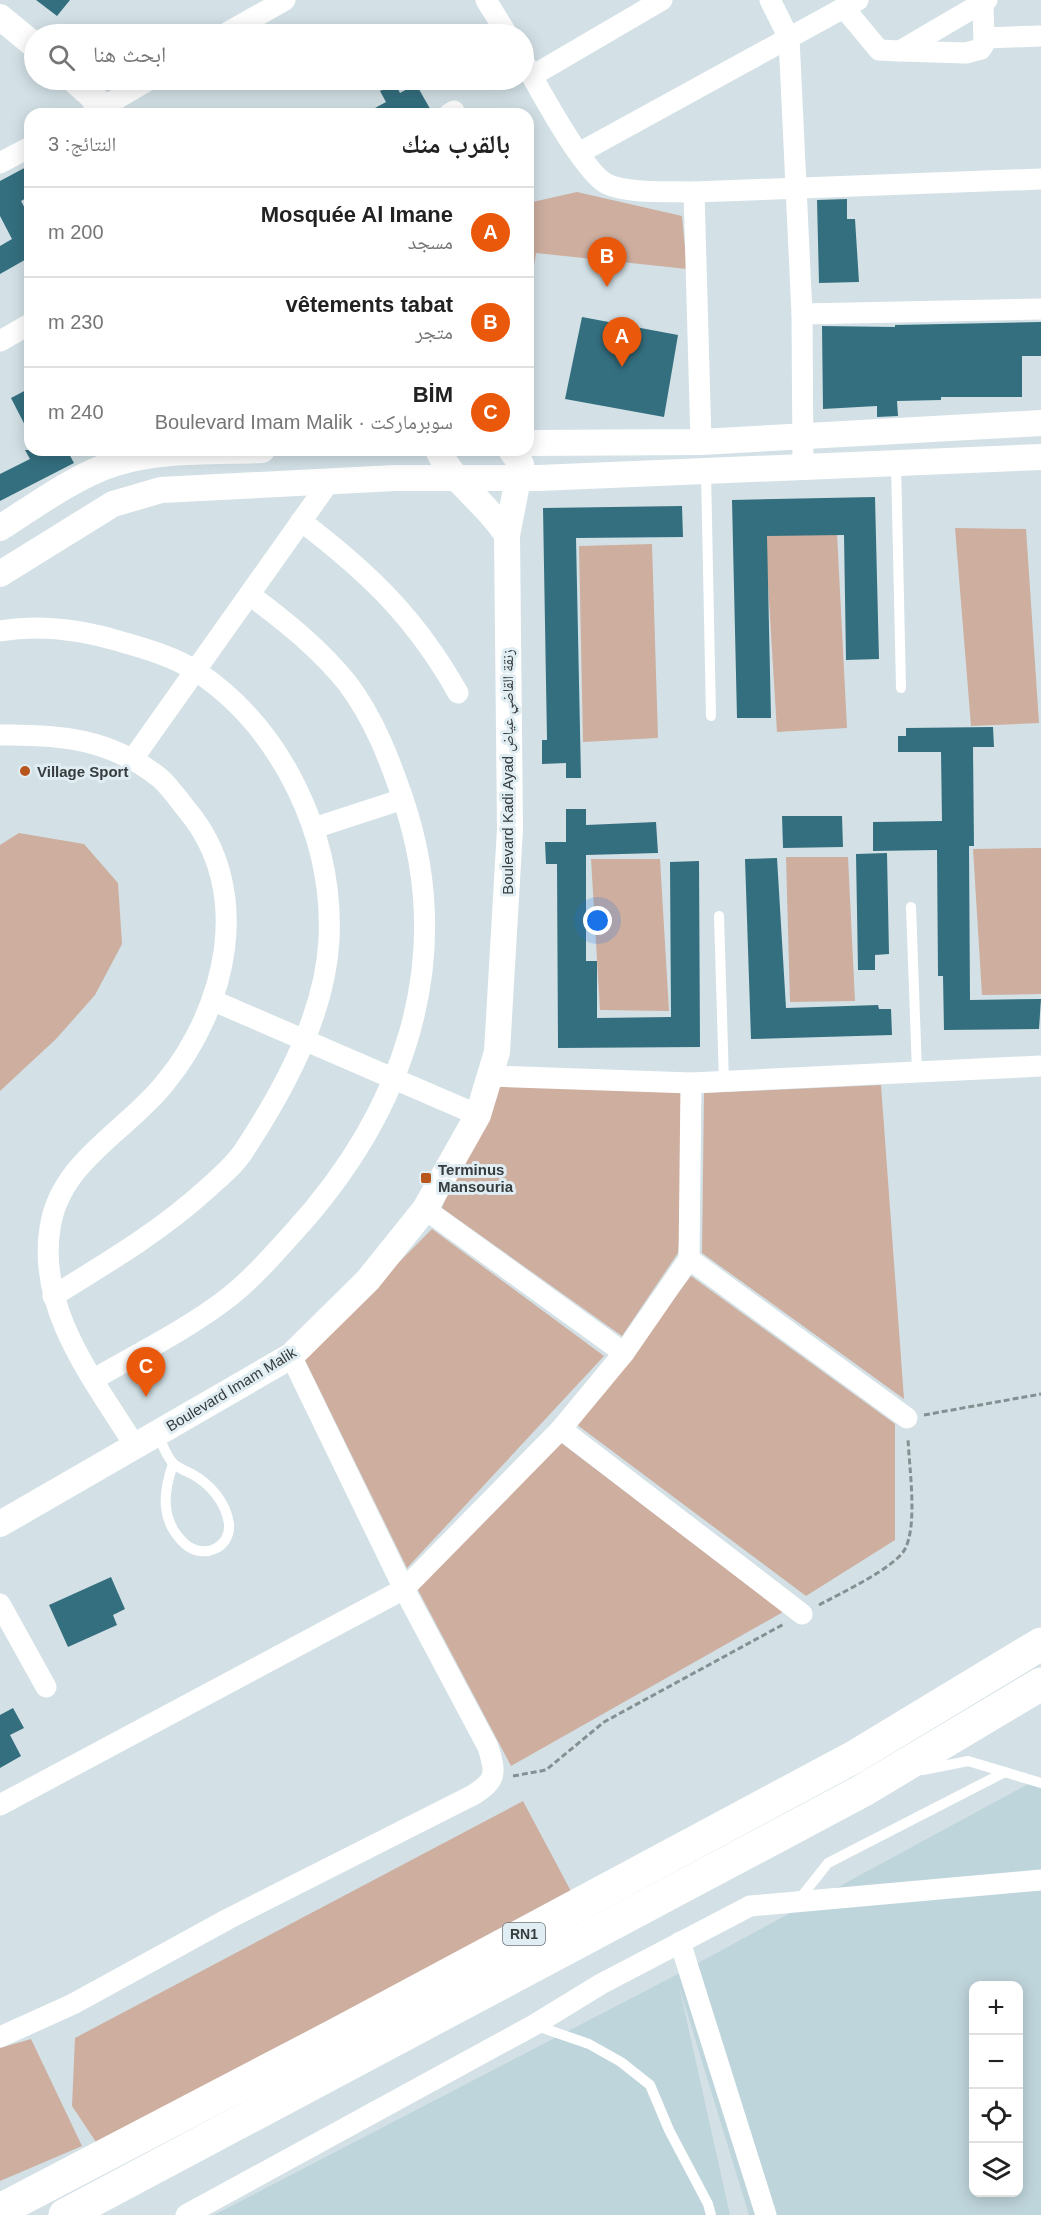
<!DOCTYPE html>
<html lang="ar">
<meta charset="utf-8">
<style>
:root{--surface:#fff;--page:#f2f2f2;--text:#222;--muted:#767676;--line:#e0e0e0;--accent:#ea580c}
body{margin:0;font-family:Helvetica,"Noto Naskh Arabic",sans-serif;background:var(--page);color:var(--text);direction:rtl}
.controls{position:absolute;right:18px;bottom:18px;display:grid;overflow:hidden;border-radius:12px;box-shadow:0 3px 15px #0003}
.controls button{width:54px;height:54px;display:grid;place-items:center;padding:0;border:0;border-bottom:2px solid var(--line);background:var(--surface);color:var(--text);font:30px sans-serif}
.you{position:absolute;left:598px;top:921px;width:21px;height:21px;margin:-15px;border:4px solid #fff;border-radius:50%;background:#1a73e8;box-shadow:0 0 0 9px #1a73e833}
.badge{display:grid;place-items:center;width:39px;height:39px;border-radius:50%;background:var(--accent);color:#fff;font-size:20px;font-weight:700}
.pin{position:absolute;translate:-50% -50px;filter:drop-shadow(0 2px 3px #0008)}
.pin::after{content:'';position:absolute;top:32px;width:21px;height:18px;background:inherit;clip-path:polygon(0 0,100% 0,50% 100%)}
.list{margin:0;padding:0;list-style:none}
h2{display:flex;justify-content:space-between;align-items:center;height:78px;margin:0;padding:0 24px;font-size:26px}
h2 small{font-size:20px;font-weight:400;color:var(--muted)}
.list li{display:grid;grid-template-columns:39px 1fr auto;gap:18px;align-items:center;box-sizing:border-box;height:90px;padding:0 24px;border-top:2px solid var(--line)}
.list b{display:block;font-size:22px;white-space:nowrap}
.list p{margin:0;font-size:20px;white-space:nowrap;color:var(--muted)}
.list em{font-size:20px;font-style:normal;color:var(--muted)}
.icon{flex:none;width:33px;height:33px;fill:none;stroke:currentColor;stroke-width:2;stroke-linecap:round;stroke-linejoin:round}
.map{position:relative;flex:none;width:1041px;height:2215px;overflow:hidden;direction:ltr}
.search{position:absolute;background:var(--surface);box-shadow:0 3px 15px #0003;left:24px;top:24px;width:510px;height:66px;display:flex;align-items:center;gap:15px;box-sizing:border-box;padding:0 21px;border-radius:33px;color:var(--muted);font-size:22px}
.panel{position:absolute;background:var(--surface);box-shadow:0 3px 15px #0003;left:24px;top:108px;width:510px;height:348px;border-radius:18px;direction:rtl}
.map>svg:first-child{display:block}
.built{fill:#bed5db;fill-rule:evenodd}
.green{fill:#cdae9f}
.building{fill:#346f7f}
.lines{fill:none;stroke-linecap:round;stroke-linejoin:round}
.path{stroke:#869093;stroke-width:3;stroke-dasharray:6 3;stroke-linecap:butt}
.service{stroke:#fff;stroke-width:10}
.minor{stroke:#fff;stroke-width:21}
.tertiary{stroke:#fff;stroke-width:26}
.trunk{stroke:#fff;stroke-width:33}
.poi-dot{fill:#b8551c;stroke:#e0eef3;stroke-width:2}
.labels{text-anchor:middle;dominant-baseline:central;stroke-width:6;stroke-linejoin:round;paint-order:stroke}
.shield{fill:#e0eef3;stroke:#6a7174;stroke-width:1.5}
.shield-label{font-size:14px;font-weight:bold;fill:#373c3e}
.poi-label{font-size:15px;font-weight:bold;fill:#373c3e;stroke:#e0eef3;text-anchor:start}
.street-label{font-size:15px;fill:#373c3e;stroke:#e0eef3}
</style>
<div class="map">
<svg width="1041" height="2215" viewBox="0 0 1041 2215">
<rect width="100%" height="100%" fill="#d3e1e6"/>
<!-- built -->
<path class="built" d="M1041,1777v438h-292l-70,-229 51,229h-516l462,-240zM974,1986h44v206h-44z"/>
<!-- green -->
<g class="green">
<path d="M577,192l105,24 5,53 -151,-16 -8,49v-99z"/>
<path d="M955,528l71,1 13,194 -68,3z"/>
<path d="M837,533l10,195 -70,4 -12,-197z"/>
<path d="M652,544l6,194 -75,4 -4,-196z"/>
<path d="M19,833l65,11 34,39 4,61 -27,51 -39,44 -56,52v-246z"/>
<path d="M1041,848v146l-59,1 -9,-146z"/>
<path d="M786,857h62l7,144 -65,1z"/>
<path d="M591,859h69l9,152 -69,-1z"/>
<path d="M488,1083l203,10 -13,160 -56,83 -180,-128z"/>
<path d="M881,1085l23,314 -202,-146 2,-160z"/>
<path d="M432,1229l172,127 -197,212 -103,-210z"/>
<path d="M691,1276l204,148v116l-89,56 -230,-172z"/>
<path d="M560,1442l223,170 -272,154 -94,-178z"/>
<path d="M523,1801l51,96 -478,245 -24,-36 3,-68z"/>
<path d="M31,2039l51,107 -82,35v-133z"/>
</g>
<!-- building -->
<g class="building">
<path d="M36,0h34l-13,16z"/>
<path d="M395,83l5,10 16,-9 17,30h-69l22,-12 -6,-11z"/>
<path d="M30,165v31l-9,5 9,17v39l-30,17v-28l12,-7 -12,-23v-35z"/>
<path d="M847,199v20h8l4,63 -40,1 -2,-83z"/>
<path d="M582,317l96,18 -14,82 -99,-18z"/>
<path d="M1041,322v34h-19v41h-81v3l-44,1 1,15 -21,1v-11l-54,3 -1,-83 73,1v-2z"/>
<path d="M30,388v47l-19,-37z"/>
<path d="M25,450h42l7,13 -74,38v-27l30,-15z"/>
<path d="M875,497l4,162 -33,1 -2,-125 -77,1 4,182h-34l-5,-218z"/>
<path d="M682,506l1,31 -107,1 5,240h-15v-15l-24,1v-24h5l-4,-232z"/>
<path d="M993,727l1,20h-21l1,99h-5l1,154 71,-1 -2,30 -95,1 -1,-54h-5l-1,-126 -64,1v-29l69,-1 -1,-69h-43v-16h8v-8z"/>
<path d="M566,809h20v16l70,-3 2,31 -72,2v106h11v57l74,-1 -1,-155 29,-1 1,186 -142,1 -1,-184h-11l-1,-22h21z"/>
<path d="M782,816h60l1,31 -60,1z"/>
<path d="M887,853l2,101 -14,1v15h-17l-2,-116z"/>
<path d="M777,858l9,150 92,-3 1,4h12l1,26 -141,4 -6,-180z"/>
<path d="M111,1577l14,32 -12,6 4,10 -49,22 -19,-42z"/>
<path d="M13,1708l11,20 -14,7 11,21 -21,12v-53z"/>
</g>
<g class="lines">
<!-- path -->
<g class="path">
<path d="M924,1415l117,-21"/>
<path d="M819,1605c20,-11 76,-37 86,-56 13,-25 4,-82 3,-111"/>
<path d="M513,1776l33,-6 58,-48 180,-98"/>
</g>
<!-- service -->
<g class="service">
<path d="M896,463l5,225"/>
<path d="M706,472l5,244"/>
<path d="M911,907l6,165"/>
<path d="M719,916l5,166"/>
<path d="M157,1434c5,9 9,21 15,28 5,6 14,9 20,12 18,10 34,28 37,50 2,24 -26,36 -44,20 -25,-23 -22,-51 -12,-80"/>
<path d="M923,1770l45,-9 73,22"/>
<path d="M797,1902l31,-39 177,-91"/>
<path d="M534,2025l55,19 32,18 29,23 19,45 39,74 3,11"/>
</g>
<!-- minor -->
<g class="minor">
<path d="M486,0l21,34"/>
<path d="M770,0l19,38 13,276 1,153"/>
<path d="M844,8l35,42 21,1 87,-51"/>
<path d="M225,34l60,-34"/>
<path d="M984,38l57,-2"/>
<path d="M901,51l65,2 15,-4 3,-5 -1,-42"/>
<path d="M524,62c14,25 60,111 83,122 21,10 63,7 87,8l347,-13"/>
<path d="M532,76l130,-76"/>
<path d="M91,114l58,-34"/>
<path d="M449,114l5,-3"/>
<path d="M579,153l279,-153"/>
<path d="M0,163l30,-16"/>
<path d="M694,192l7,250"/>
<path d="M802,314l239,-5"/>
<path d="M0,341l30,-17"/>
<path d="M301,521c68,52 115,97 157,172"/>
<path d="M0,631c41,-7 82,-1 122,11 25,7 52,15 74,29 86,57 138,166 133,269 -4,74 -44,148 -84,209 -9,15 -25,28 -37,39 -47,43 -101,75 -155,108"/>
<path d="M0,735c60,-1 111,4 160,43 10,9 19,22 27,32 68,81 39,199 -22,273 -39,49 -105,78 -115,145 -13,82 44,152 85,218"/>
<path d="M132,760l197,-278"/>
<path d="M314,828l89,-29"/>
<path d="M214,1001l264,114"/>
<path d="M490,1076l201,7 350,-17"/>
<path d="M425,1209l199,144"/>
<path d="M689,1259l218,159"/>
<path d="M94,1379c45,-26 94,-50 135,-82 23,-18 43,-41 63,-63 111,-121 166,-273 111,-435 -14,-41 -29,-80 -55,-115 -28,-35 -63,-63 -98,-89"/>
<path d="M561,1429l241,185"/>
<path d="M0,1604l46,83"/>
<path d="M0,1805l404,-216 157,-160 63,-76 65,-94 2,-176"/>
<path d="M680,1942l86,273"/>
<path d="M0,2037l73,-33 155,-85 245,-124c24,-15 23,-22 15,-48l-84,-158 -113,-233"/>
<path d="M186,2215l348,-190 67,-41 149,-78 291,-26"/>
</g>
<!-- tertiary -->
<g class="tertiary">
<path d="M0,17l34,28"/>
<path d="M74,80l38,34"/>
<path d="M528,443l173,-1 340,-19"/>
<path d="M438,450c15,33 50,54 69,85"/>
<path d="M0,528c33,-21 78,-54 116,-65 46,-14 98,-11 146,-13"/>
<path d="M0,574l113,-70 48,-14 234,-12h144l502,-21"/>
<path d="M0,1524l291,-168 77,-76 57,-71 53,-94 19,-63 13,-223 -3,-294 14,-71 -10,-14"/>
</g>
<!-- trunk -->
<g class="trunk">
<path d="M0,2210l343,-179 511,-274 187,-113"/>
<path d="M65,2215l797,-424 179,-107"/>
</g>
</g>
<!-- markers -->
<g class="poi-dot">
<circle cx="25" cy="771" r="6"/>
<rect x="420" y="1172" width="12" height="12" rx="3"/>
</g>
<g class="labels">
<!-- shield labels -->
<rect class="shield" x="503" y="1923" width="42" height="22" rx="4.5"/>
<g class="shield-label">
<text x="524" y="1934">RN1</text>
</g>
<!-- poi labels -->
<g class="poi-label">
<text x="37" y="771">Village Sport</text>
<text x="438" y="1169">Terminus<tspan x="438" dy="17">Mansouria</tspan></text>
</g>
<!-- street labels -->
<g class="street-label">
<text transform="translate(507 772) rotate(-90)">Boulevard Kadi Ayad زنقة القاضي عياض</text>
<text transform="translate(231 1389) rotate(-31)">Boulevard Imam Malik</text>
</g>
</g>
</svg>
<div class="controls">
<button>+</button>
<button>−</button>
<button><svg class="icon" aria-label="locate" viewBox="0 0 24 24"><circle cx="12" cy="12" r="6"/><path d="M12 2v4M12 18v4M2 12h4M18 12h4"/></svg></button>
<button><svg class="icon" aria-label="layers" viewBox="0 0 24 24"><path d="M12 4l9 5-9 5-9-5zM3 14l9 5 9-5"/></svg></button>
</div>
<div class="you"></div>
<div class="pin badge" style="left:622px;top:367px">A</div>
<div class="pin badge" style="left:607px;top:287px">B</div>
<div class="pin badge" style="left:146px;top:1397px">C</div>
<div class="search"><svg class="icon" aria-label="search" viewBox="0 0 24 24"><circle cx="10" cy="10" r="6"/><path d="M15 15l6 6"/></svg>ابحث هنا</div>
<section class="panel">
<h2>بالقرب منك<small>النتائج: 3</small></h2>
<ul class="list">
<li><span class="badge">A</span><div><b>Mosquée Al Imane</b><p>مسجد</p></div><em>200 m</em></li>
<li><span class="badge">B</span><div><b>vêtements tabat</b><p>متجر</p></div><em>230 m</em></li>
<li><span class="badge">C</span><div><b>BİM</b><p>سوبرماركت · Boulevard Imam Malik</p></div><em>240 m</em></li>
</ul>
</section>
</div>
